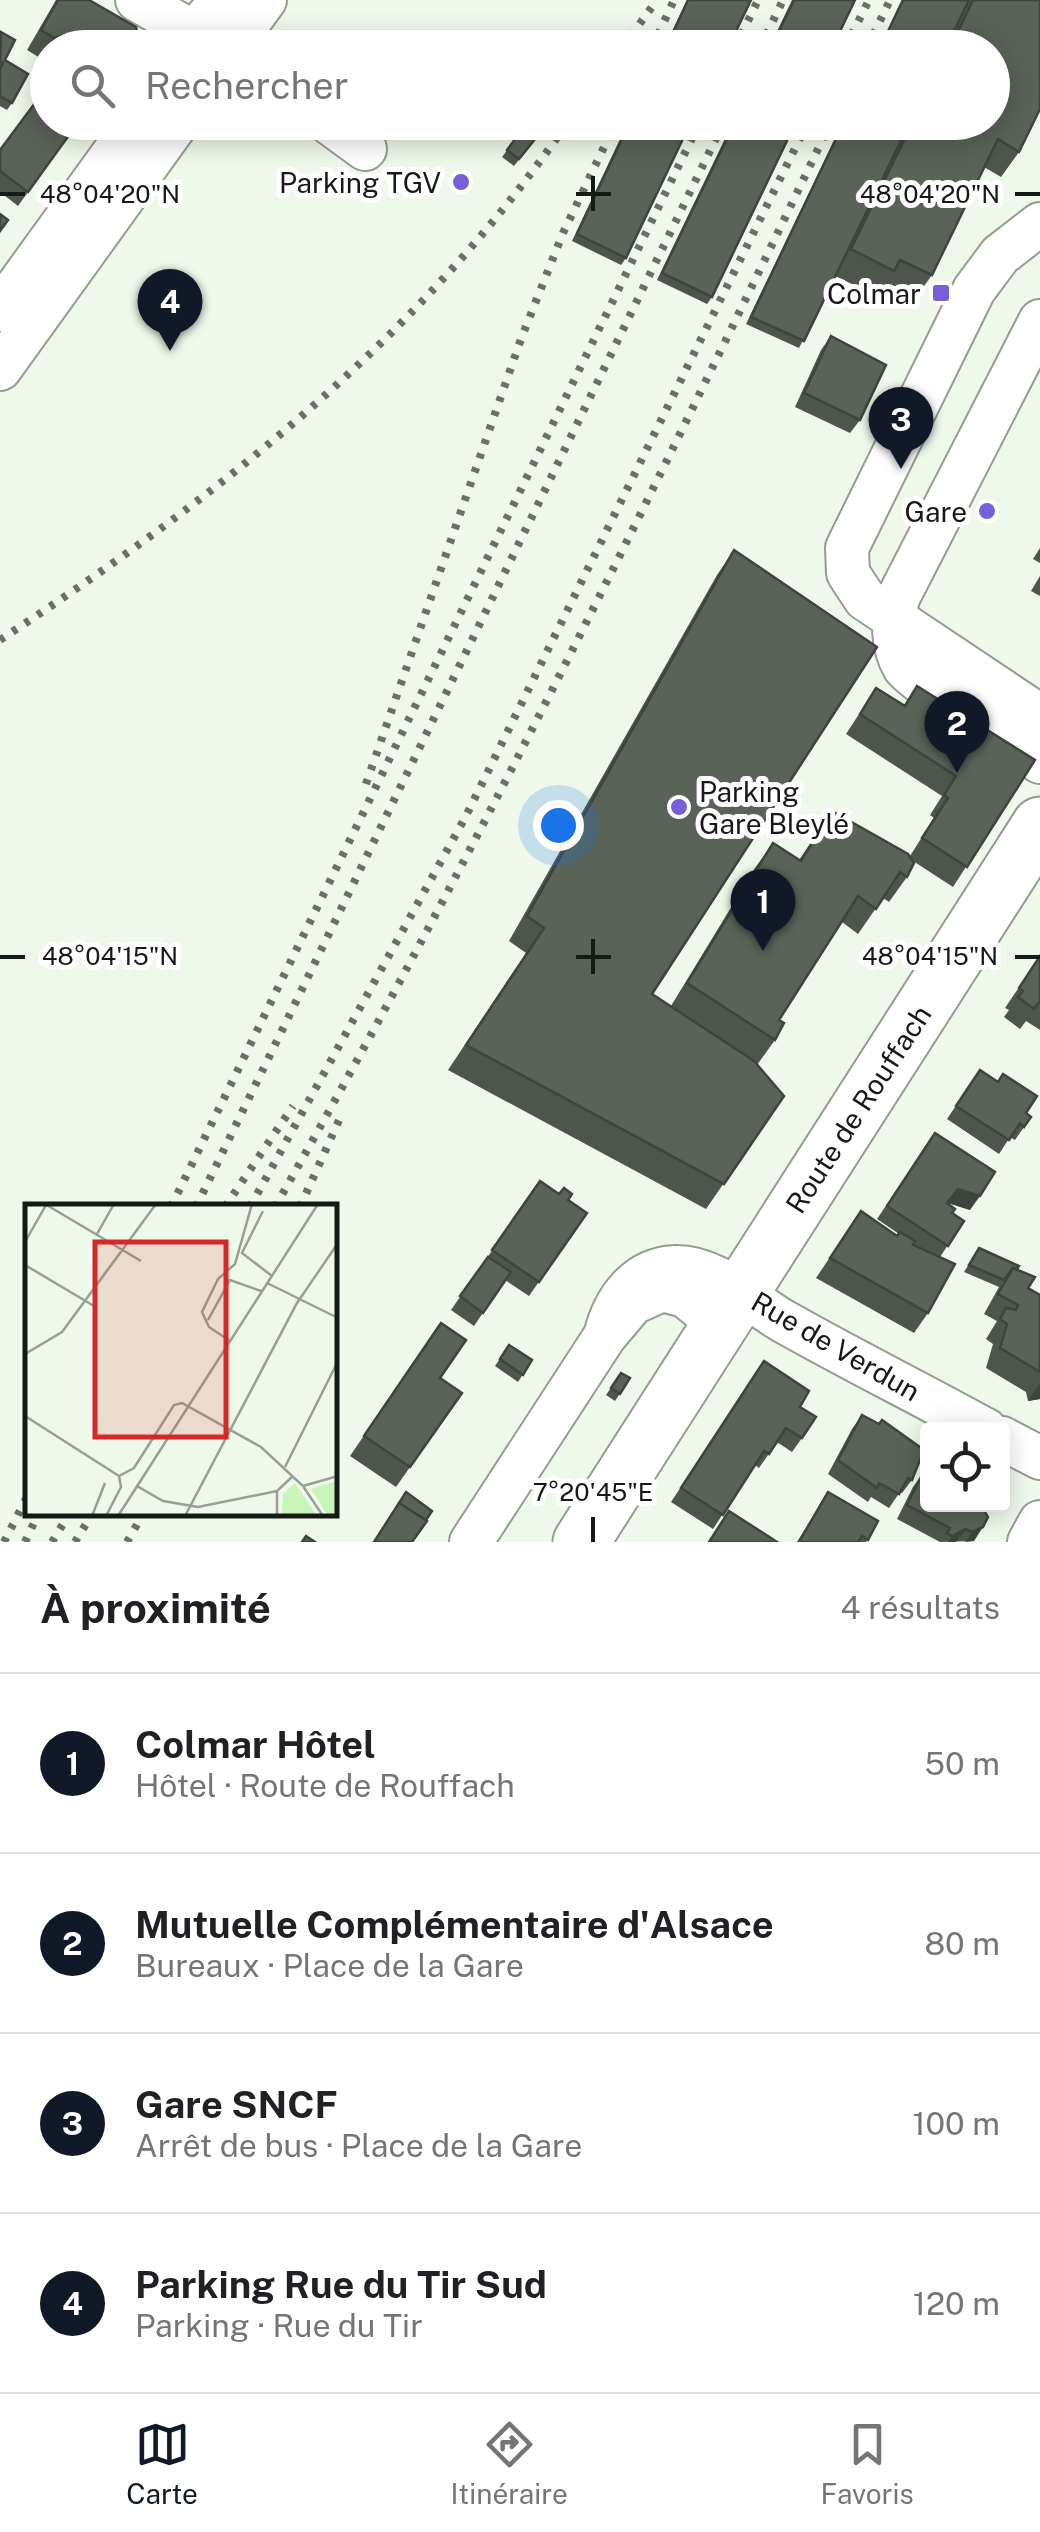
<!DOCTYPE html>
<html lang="fr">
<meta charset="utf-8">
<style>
:root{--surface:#fff;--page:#f6f6f6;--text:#202124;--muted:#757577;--line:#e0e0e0;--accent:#111827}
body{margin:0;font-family:"Public Sans",sans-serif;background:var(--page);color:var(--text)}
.controls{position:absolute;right:30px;bottom:30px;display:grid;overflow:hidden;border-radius:10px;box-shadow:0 5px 25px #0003}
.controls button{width:90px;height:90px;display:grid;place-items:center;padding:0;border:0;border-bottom:2px solid var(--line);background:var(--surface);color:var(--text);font:50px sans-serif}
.you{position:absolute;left:558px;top:825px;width:35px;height:35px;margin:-25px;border:8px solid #fff;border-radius:50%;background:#1a73e8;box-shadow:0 0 0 15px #1a73e833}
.badge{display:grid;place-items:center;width:65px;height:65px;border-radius:50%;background:var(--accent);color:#fff;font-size:32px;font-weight:700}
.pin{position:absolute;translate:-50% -82px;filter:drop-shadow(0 2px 5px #0008)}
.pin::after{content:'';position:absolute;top:52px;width:35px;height:30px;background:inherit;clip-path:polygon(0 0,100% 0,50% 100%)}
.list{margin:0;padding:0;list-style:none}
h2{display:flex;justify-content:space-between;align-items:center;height:130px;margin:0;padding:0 40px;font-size:42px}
h2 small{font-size:32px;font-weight:400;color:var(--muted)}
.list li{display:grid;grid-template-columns:65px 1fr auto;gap:30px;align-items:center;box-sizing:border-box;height:180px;padding:0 40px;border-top:2px solid var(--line)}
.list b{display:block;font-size:38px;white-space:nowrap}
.list p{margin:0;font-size:32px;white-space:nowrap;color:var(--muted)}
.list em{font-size:32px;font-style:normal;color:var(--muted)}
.icon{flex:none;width:55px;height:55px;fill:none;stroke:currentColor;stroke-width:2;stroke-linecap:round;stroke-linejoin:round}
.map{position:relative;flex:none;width:1040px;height:1542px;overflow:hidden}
.search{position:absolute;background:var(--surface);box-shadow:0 5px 25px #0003;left:30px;right:30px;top:30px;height:110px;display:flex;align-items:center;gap:25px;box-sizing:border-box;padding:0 35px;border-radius:55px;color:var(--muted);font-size:38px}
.sheet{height:850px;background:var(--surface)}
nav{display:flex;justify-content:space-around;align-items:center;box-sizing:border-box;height:140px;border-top:2px solid var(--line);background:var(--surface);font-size:28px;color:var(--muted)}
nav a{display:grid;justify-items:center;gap:5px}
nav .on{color:var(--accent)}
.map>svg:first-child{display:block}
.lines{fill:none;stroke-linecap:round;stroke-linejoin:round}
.minor-casing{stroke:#949d91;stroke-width:46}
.major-casing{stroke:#949d91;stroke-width:59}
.minor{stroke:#fff;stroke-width:42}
.major{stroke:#fff;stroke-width:55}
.rail{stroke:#6a7068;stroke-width:8;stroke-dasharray:5 10;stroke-linecap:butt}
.wall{fill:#4d554c}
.shaded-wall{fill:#3f453e}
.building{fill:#5a6358;stroke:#3f453e;stroke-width:2.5}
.ticks{fill:none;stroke:#161a15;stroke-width:4}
.poi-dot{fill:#765fd9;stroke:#fff;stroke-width:4}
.labels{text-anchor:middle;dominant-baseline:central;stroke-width:10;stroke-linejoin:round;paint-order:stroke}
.poi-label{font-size:28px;fill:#161a15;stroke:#fff;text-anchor:end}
.street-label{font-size:28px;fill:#161a15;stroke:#fff}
.inset-road{fill:none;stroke:#98a095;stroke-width:2.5}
.view{fill:#d62828;fill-opacity:0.15;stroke:#d62828;stroke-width:5}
.inset-edge{fill:none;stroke:#161a15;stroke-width:5}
.ticks-label{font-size:25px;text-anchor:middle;fill:#161a15;stroke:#fff;stroke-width:10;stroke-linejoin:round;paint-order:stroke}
</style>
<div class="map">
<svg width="1040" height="1542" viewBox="0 0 1040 1542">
<rect width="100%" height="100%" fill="#eff9eb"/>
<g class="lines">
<defs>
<g id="minor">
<path d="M137,0l84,48"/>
<path d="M180,48l42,-48"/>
<path d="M230,48l35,-48"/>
<path d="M328,122l37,27"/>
<path d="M1040,224l-40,31 -26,35 -127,258 1,25 17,26 175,117"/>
<path d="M0,310l136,-188"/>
<path d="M1040,321l-142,277c-5,23 -7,47 6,69 9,15 114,79 136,95"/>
<path d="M0,369l178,-247"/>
<path d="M605,1336c9,-36 31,-67 70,-69 41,-1 75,35 108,54 67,38 136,72 203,109"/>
<path d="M1002,1438l38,20"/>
<path d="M471,1542l134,-206 28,-33 29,-13 23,6 35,28"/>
<path d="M1029,1542l11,-20"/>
</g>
<path id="major" d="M581,1542l459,-717"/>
</defs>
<!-- minor casing -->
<use href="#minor" class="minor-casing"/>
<!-- major casing -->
<use href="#major" class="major-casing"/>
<!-- minor -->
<use href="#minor" class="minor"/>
<!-- major -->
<use href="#major" class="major"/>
<!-- rail -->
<g class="rail">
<path d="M622,48l35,-48"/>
<path d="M652,48l22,-48"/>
<path d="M735,48l23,-48"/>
<path d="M760,48l23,-48"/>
<path d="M845,48l24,-48"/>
<path d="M867,48l23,-48"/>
<path d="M0,640c219,-144 418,-300 568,-518"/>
<path d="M366,784l155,-445 42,-106 53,-111"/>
<path d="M171,1207l529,-1085"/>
<path d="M196,1207l528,-1085"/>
<path d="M225,1207l68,-101"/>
<path d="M250,1207l216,-391 342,-694"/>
<path d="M275,1207c201,-353 380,-718 556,-1085"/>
<path d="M300,1207l40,-89"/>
<path d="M4,1542l24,-47"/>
<path d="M25,1542l13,-28"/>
<path d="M52,1542l17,-28"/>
<path d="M75,1542l17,-28"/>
<path d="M127,1542l16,-28"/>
</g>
</g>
<!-- wall -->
<g class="wall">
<path d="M56,0h33l45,48h-86l-8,10 -13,-8z"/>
<path d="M687,0h64l-23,48h-64z"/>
<path d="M792,0h63l-23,48h-63z"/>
<path d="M902,0h138l-21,152 -18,25 -17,-10 -52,108 -18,25 -30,-14 -7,10 -42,-20 -36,72 -53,-24 97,-202h149v-74h-113z"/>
<path d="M0,34l12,69 -5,7 -7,-4z"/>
<path d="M48,81v17l-8,-6z"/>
<path d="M528,122l16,6 -30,38 -12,-9z"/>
<path d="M628,122h63l-65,136 -5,7 -49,-24z"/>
<path d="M733,122h63l-84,175 -5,7 -50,-24z"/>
<path d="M72,131l-54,75 -18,-14v-42z"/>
<path d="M831,336l29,84 -10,13 -55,-26 26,-57z"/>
<path d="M1040,548v15l-7,-4z"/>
<path d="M734,550l-82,444 19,12 84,-138 18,-25 26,17 33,-49 78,45 24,-38 -4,-3 12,-19 -96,-62 30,-46 28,17 13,-19 118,74 -82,127 -40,-26 -6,16 -18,25 -6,-4 -25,36 -16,-12 -63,98 -4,20 -18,25 27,31 -78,113 -258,-139 78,-117 -17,-12 208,-366z"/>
<path d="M1040,576v20l-9,-5z"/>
<path d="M1040,956v74l-14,-9 -6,8 -16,-12 5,-7 -4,-2z"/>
<path d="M980,1070l46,43 -2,14 -9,13 -5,-3 -11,17 -52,-35z"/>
<path d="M935,1133l35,77 -22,-7 4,10 12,8 -24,36 -12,56 -14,20 -98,-55 45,-67 36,25 2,-2 -22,-15z"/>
<path d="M540,1181l47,32 -58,83 -24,-16 -31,46 -23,-16z"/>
<path d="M979,1248l38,21 11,19 12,7v104l-12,2 -2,-9 -40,-24 7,-24 -7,-5 11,-18 -13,-7 15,-27 -35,-15z"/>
<path d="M441,1323l-1,55 22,15 -66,94 -46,-31z"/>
<path d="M509,1345l23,15 -14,22 -23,-16z"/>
<path d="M764,1361l36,46 2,31 -10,14 -15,-10 -18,26 -4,-3 -42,64 -42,-27z"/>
<path d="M621,1373l9,5 -15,23 -9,-6z"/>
<path d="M862,1415l50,65 -10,13 -2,-1 -11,16 -18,-11 -3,5 -40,-28 24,-45z"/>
<path d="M923,1473l60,36 -9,32 -34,1 -43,-23 16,-32z"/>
<path d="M828,1492l50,29 -12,21h-69z"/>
</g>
<!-- shaded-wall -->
<g class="shaded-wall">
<path d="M68,34l-10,14h-10v8l-8,2 14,-20z"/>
<path d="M958,1189l22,7 -10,14 -22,-7z"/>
<path d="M1040,1383v16l-12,2z"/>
<path d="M983,1527l-9,14 -9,1 7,-10z"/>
<path d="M966,1529l-10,13h-8l4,-6z"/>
</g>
<!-- building -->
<g class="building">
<path d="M58,0h31l47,27 3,13 -5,8h-63l6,-8 -9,-6 -14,4 -13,-8z"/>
<path d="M688,0h63l-23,48h-62z"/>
<path d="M794,0h61l-23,48h-61z"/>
<path d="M903,0h66l-23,48h-66z"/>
<path d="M973,0h67v109l-21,43 -21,-13 -66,136 -32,-15 -6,11 -43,-22 62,-127h79v-74h-42z"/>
<path d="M1,32l14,8 -10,20 23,14 -16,29 -12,-7v-27l3,-6 -3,-2z"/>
<path d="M35,103l13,10v9h13l11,9 -44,61 -28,-21v-21z"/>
<path d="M528,122h9l7,6 -25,31 -12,-9z"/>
<path d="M630,122h61l-65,136 -49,-24z"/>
<path d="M735,122h61l-84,175 -50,-24z"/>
<path d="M844,122h66l-106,219 -53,-24z"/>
<path d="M0,214l8,6 -8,11z"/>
<path d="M831,336l55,29 -26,55 -56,-27z"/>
<path d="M734,550l143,97 -225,347 102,67 30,35 -60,88 -258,-139 78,-117 -17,-12z"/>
<path d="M917,686l118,74 -68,107 -45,-29 26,-40 -4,-3 12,-19 -96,-62 16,-26 29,18z"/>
<path d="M832,811l76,43 6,9 -7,14 -7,-5 -24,37 -18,-13 -79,124 5,3 -9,17 -88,-57 86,-140 28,18z"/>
<path d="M1040,956v45l-6,8 -16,-12 5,-6 -4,-3z"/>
<path d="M980,1070l18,12 5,-8 34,22 -11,17 5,4 -7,10 -4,-4 -11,17 -53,-34z"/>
<path d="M935,1133l60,39 -15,24 -22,-7 -11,14 8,6 -3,4 12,8 -16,25 -61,-40z"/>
<path d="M540,1181l19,13 5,-6 8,6 -4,6 19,13 -48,69 -47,-32z"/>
<path d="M861,1211l36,25 3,-4 15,9 -2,4 42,19 -27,49 -98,-55z"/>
<path d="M979,1248l40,18 -2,3 -4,-1 -9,12 -35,-15z"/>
<path d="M488,1257l23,15 -28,41 -23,-17z"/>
<path d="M1013,1268l22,9 -7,11 12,7v77l-40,-24 7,-24 -7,-5 6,-11 10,2 2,-5 -20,-11z"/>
<path d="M441,1323l25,17 -26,38 22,15 -52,74 -46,-31z"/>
<path d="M509,1345l23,15 -9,15 -23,-16z"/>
<path d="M764,1361l45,30 -9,16 16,10 -14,21 -16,-10 -17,26 -5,-3 -41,64 -42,-27z"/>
<path d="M621,1373l9,5 -10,16 -9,-6z"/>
<path d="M862,1415l17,9 3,-4 42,30 -12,30 -4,-2 -9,16 -20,-11 -2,5 -39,-28z"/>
<path d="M923,1473l5,2v29h58l-3,5 5,8 -5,10 -11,5 -6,-3 -14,7 -5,-3 3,-5 -43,-23z"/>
<path d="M406,1492l26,19 -6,9 -27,-17z"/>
<path d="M828,1492l50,29 -10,19 -6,-4 -4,6h-59z"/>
<path d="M399,1503l28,18 -15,21h-38z"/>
<path d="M729,1511l48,31h-68z"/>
<path d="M306,1536l9,6h-13z"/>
</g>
<!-- ticks -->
<path class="ticks" d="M593,176v35M0,194h25M576,194h35M1015,194h25M593,939v35M0,957h25M576,957h35M1015,957h25M593,1517v25"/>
<!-- markers -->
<g class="poi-dot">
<circle cx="461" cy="182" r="10"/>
<rect x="931" y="283" width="20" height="20" rx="5"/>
<circle cx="987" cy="511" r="10"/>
<circle cx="679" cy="807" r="10"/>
</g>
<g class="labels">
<!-- poi labels -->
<g class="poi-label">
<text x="441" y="182">Parking TGV</text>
<text x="921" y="293">Colmar</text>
<text x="967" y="511">Gare</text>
<text x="699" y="791" text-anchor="start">Parking<tspan x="699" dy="32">Gare Bleylé</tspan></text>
</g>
<!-- street labels -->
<g class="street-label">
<text transform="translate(858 1109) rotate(-57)">Route de Rouffach</text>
<text transform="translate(836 1346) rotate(30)">Rue de Verdun</text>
</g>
</g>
<!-- overview -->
<g transform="translate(25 1204)">
<rect width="312" height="312" fill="#eff9eb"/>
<path d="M312,277v35h-9l-17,-27zM270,279l21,31v1l-34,1 1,-22z" fill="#c9f4ba"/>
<path class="inset-road" d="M20,0l96,57M238,7l-21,42 30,23M72,30l17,-30M0,38l21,-37M0,61l69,41M242,79l71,35M183,116l22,-40 31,11M205,137l-21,-14 -7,-15 16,-33 17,-15 17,-60M0,150l37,-22 94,-128M0,212l94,60M260,263l53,-106M94,272l15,-8 40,-63 8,-2 79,44 42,39 20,30M112,282l26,15 35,6 79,-16M278,282l35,-10M67,312l13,-33M81,312l15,-29 -2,-11M93,312l200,-312M160,312l112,-213 41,-60M252,312v-25l16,-15"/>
<path class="view" d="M70,38h131v195h-131z"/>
<rect width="312" height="312" class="inset-edge"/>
</g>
<g class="ticks-label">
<text x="110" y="203">48°04'20"N</text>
<text x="930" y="203">48°04'20"N</text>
<text x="110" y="965">48°04'15"N</text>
<text x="930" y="965">48°04'15"N</text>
<text x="593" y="1501">7°20'45"E</text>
</g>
</svg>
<div class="controls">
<button><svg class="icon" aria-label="locate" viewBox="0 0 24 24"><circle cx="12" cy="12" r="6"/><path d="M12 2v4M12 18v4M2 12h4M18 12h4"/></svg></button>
</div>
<div class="you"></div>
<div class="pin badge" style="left:763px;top:951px">1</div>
<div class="pin badge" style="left:957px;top:773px">2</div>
<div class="pin badge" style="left:901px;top:469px">3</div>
<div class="pin badge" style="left:170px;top:351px">4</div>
<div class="search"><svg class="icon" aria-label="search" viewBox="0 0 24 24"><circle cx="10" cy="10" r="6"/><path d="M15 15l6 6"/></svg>Rechercher</div>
</div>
<section class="sheet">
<h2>À proximité<small>4 résultats</small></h2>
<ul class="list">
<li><span class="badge">1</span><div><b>Colmar Hôtel</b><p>Hôtel · Route de Rouffach</p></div><em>50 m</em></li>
<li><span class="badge">2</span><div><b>Mutuelle Complémentaire d'Alsace</b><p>Bureaux · Place de la Gare</p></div><em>80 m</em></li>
<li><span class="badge">3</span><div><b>Gare SNCF</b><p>Arrêt de bus · Place de la Gare</p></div><em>100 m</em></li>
<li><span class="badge">4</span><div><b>Parking Rue du Tir Sud</b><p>Parking · Rue du Tir</p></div><em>120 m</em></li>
</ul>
</section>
<nav>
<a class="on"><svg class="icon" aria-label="map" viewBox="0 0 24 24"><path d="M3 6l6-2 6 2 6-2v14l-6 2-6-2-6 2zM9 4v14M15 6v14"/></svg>Carte</a>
<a><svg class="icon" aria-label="directions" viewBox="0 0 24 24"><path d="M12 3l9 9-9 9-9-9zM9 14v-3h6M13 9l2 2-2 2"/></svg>Itinéraire</a>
<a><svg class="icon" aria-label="saved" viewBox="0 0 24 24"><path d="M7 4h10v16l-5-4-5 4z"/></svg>Favoris</a>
</nav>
